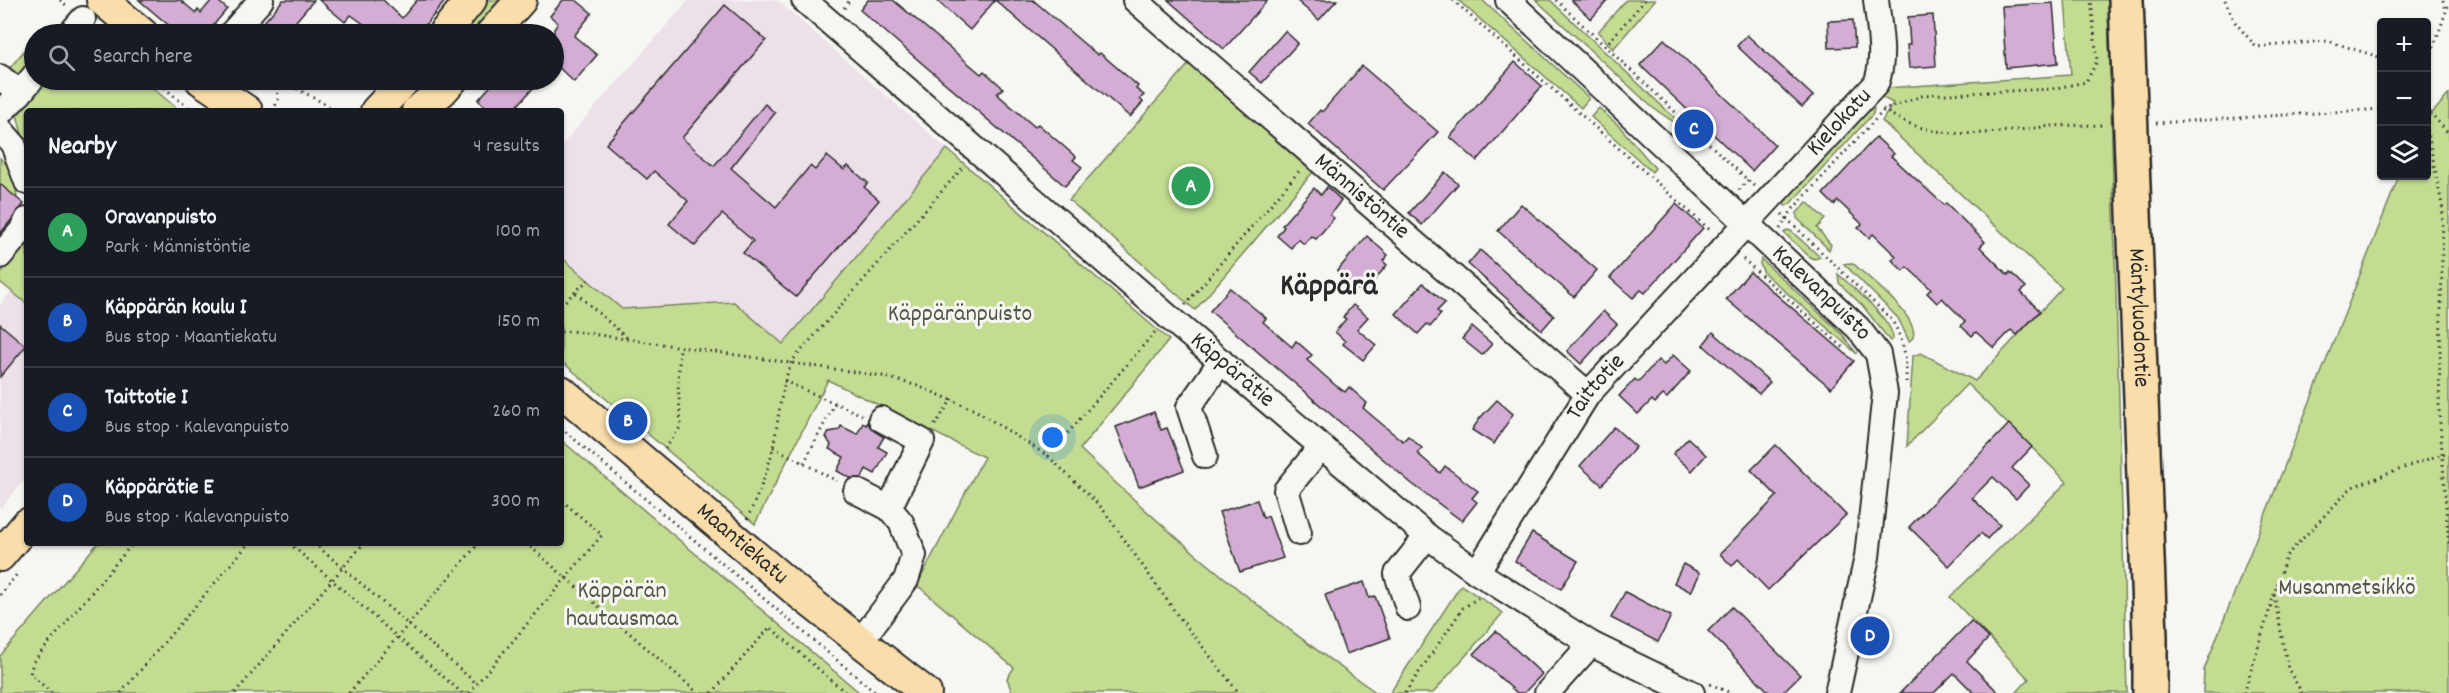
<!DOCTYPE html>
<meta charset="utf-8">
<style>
:root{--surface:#171b24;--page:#20242c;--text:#f1f3f6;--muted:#9ea1a6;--line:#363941;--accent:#2563eb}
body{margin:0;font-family:Dekko,sans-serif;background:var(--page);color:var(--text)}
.controls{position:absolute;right:18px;top:18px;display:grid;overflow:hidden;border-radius:6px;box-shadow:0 2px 4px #0004}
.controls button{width:54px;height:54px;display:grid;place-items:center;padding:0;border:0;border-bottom:2px solid var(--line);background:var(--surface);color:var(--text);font:30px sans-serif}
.you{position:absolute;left:1053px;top:438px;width:21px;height:21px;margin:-15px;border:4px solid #fff;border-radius:50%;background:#1a73e8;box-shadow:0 0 0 9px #1a73e833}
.badge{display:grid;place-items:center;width:39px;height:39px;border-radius:50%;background:var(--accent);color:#fff;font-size:20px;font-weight:700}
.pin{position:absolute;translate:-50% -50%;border:3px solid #fff;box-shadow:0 2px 6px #0006}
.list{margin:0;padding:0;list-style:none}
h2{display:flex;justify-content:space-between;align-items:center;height:78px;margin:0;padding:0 24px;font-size:26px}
h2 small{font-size:20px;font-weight:400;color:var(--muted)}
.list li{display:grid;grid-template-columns:39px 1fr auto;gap:18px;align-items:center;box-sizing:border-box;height:90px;padding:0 24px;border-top:2px solid var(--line)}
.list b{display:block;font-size:22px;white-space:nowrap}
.list p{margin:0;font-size:20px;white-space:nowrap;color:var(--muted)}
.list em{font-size:20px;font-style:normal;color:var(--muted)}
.icon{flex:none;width:33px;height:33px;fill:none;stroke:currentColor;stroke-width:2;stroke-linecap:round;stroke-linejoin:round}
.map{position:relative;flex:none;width:2449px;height:693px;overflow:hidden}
.search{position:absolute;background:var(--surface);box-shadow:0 2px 4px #0004;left:24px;top:24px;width:540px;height:66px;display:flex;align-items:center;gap:15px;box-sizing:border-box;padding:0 21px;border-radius:33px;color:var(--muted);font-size:22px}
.panel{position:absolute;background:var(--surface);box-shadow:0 2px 4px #0004;left:24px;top:108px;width:540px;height:438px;border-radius:6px}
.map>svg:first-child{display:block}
.built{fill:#ece0e9}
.green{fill:#c3dc92;stroke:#77845e;stroke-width:1.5}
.building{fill:#d4add4;stroke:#2b2b2b;stroke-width:1.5}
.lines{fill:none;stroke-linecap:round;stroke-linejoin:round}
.minor-casing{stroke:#2b2b2b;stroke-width:28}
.major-casing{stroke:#2b2b2b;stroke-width:34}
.highway-casing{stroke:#2b2b2b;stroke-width:38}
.path{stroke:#2b2b2b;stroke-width:3;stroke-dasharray:1.5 4.5;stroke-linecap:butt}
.minor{stroke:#f6f6f2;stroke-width:24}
.major{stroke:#f9deab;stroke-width:30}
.highway{stroke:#f9deab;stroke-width:33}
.labels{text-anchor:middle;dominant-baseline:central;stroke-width:6;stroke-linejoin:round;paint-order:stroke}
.street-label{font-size:24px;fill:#2b2b2b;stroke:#f6f6f2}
.park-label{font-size:24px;fill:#515745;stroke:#f6f6f2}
.district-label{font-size:30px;font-weight:bold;fill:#2b2b2b;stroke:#f6f6f2}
</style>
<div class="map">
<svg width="2449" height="693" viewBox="0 0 2449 693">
<rect width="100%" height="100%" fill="#f6f6f2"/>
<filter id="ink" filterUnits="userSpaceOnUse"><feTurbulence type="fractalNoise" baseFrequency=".0167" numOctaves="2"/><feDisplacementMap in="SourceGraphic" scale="12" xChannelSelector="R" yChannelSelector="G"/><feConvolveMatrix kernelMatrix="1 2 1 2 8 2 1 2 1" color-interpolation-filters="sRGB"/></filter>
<g filter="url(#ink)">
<!-- built -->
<g class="built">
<path d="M689,0h88l170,149 -164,195 -49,-42 -112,7 -61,-52v-111z"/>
<path d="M11,291l16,13v173l-27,32v-204z"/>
</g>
<!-- green -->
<g class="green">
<path d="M484,0h25l-29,34h-25z"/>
<path d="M1458,0h24l107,98 -8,10z"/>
<path d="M1536,0h14l129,122 -2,2 -24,-16z"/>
<path d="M1626,0h29l-42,49 -15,-17z"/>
<path d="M2065,0h43l19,693h-111l13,-14 -79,-82 117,-115 -100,-98 -60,62 6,-90 8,-3 54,28 87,-93 -180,-167 11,-18 -14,-7 7,-8 185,-13z"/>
<path d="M29,45l5,7c1,15 -10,31 -25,17z"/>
<path d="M1189,64l124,108 -118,138 -126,-110z"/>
<path d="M45,80h98l37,31h-153v42l-10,-38z"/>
<path d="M2449,94v599h-246l1,-23 195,-494h27l1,-57z"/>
<path d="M1871,105l3,4 -1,5 -83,90 -4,2 -3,-2 16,-22z"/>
<path d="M1599,108l21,19 35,41 -3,4 -61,-55z"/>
<path d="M947,149l222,191 -89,109c93,90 191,171 297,244h-365l-5,-15 7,-10 -97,-83 67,-128 -156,-77 -73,144 -194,-163v-104l61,52 112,-7 49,42z"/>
<path d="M0,158l14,13 3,28 -17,-10z"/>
<path d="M1807,202l18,17 -8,9 14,17 -2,5 -32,-32v-5z"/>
<path d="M1787,230l4,1 29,26 -5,2 -5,-2 -26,-24z"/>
<path d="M27,242v62l-27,-22v-8z"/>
<path d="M1761,259l81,75 15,20 -93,-81 -4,-9z"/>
<path d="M1849,263l6,2c15,15 65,52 58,73l-4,3 -11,-23 -54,-54z"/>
<path d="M1838,274c14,13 56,47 55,65l-3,2 -27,-35 -24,-23z"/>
<path d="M561,440l299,253h-860v-37l98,-113h463z"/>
<path d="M1461,585l42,28 -70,80h-43z"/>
</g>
<!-- building -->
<g class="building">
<path d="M139,0h41l16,13 2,-3 3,3 11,-13h5l10,9 -21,25h-27z"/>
<path d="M283,0h31l-29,34h-6l-15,-12z"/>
<path d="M319,0h64l19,18 15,-18h29l-28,34h-40l-27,-19 -6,7z"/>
<path d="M563,0h13l16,13 -18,23 23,19 -23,27 -20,-19v-34l4,-6 -8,-7z"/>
<path d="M868,0h25l88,74 3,-3 19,17 -6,6 38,33 3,-3 38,33 -3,3 9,7 -17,19 -205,-176z"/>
<path d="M936,0h97l56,48 9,7 2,-2 38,33 -2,3 8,6 -4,4 3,3 -13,15 -135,-117 -25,30z"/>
<path d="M1168,0h100l-44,49z"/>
<path d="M1296,0h41l-18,20z"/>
<path d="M1571,0h37l-17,19z"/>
<path d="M2053,3l5,60 -52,5 -4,-62z"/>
<path d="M725,5l41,35 -84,98 32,28 51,-62 10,9 -44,55 45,39 34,-41 5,4 12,-14 17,14 4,-4 20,17 -4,4 15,13 -83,97 -53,-44 10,-12 -31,-27 -27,32 -26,-22 19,-23 -34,-30 -7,8 -41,-35z"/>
<path d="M1933,15l3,51 -27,2 -2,-23h3l-2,-28z"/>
<path d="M1853,20l2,27 -26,1 -1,-27z"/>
<path d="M1285,31l13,12 -36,40 -13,-11z"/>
<path d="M1747,35l66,61 -11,11 -65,-61z"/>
<path d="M1664,39l111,106 -23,26 -112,-106z"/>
<path d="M1515,62l27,24 -65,75 -27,-24z"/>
<path d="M1362,66l76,66 -55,58 -75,-66 12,-14 2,2z"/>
<path d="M496,80h44l-27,31h-22l-13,-11z"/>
<path d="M1876,137l18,17 -3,2 53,49 2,-2 39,39 -5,5 28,28 2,-3 16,15 -5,5 19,19 -23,24 -6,-5 -17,18 -18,-16 -4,4 -11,-10 4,-5 -23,-23 -5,5 -10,-10 4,-4 -24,-22 -4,4 -11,-11 4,-4 -23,-22 -4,4 -11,-10 4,-4 -24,-23 -4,4 -11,-11z"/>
<path d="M1445,172l13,12 -36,41 -13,-12z"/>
<path d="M0,184l24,20 -24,30z"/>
<path d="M1327,187l14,13 -11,15 4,3 -18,21 -5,-3 -7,8 -6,-5 -7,9 -14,-12 7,-9 -2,-2 32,-37 7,7z"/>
<path d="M1521,204l76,66 -23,27 -76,-66z"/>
<path d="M1676,204l27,24 -58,65 -4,-3 -8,8 -23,-20z"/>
<path d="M1367,236l21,19 -5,6 4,4 -24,29 -26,-23z"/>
<path d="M1480,250l74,66 -12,14 -74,-66z"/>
<path d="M1750,272l104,89 -23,27 -105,-89z"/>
<path d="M1423,283l22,20 -8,8 4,3 -11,13 -3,-3 -9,10 -22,-20z"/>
<path d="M1230,288l36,30 -3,4 29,25 4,-6 16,14 -5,5 28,25 10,7 4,-5 18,16 -4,5 27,23 13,10 5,-5 14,12 -5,5 23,20 5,-7 33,25 -6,7 5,4 -15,19 -51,-38 -201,-172z"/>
<path d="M1353,305l15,12 -11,12 19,16 -13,15 -20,-16 2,-3 -10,-9 11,-13 -3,-2z"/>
<path d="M1603,311l14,13 -36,40 -14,-13z"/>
<path d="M0,324l26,22 -26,31z"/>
<path d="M1472,327l20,17 -10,11 -20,-16z"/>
<path d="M1713,332l57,50 -11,12 -56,-49z"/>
<path d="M1673,355l18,16 -24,27 -4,-3 -8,8 -3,-3 -14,14 -19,-18 16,-17 3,3 20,-22 6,5z"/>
<path d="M1497,400l16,14 -19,30 -22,-14 8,-12z"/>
<path d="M1154,412l7,18 6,-2 17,42 -45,17 -23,-60z"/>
<path d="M867,422l7,9 10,6 -6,10 9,5 -12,22 -9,-5 -4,9h-12l-13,-7 7,-14 -15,-8 2,-4 -5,-8 3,-5 10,-2 2,-4 16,8 6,-11 3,2z"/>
<path d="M2009,424l23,23 -20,21 17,17 -13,14 -23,-22 -21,21 28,27 -13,14 -6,-6 -32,33 -40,-39z"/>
<path d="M1614,427l22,20 -34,38 -22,-19z"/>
<path d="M1688,438l18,17 -14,16 -19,-17z"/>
<path d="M1776,445l70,70 -78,75 -30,-31 -6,7 -12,-12 57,-58 -26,-26z"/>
<path d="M1257,500l6,18 5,-2 15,42 -43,14 -21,-60z"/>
<path d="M1532,533l46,28 -17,28 -46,-28z"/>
<path d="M1683,564l17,9 -9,19 -17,-9z"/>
<path d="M1364,582l5,16 6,-2 15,42 -44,16 -21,-59z"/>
<path d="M1625,592l46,24 -13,26 -47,-24z"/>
<path d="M1732,607l68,68 -18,18h-12l-62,-62z"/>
<path d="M1971,621l18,17 -22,23 32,32h-25l-20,-20 -20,20h-34z"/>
<path d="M1496,631l46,43 -18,19h-7l-43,-39z"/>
</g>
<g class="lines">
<defs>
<g id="minor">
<path id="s1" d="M804,0l368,320 255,216 50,36 114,72 101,49"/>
<path id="s2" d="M1135,0l453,394"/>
<path id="s3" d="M1508,0l350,328 20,26 7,39 -18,164 -30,136"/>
<path d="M70,34l13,-15"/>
<path d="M231,34l30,-34"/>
<path d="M0,77l20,16 -20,20"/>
<path d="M20,93l14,-17"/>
<path d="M0,129l13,15 14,38"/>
<path d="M0,256l23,-27 4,-9"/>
<path d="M881,419l41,22 -33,67"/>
<path d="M1205,456l-16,-49 32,-46"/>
<path d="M856,491l33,17 12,14 13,33 -8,25 -46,62"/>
<path d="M1299,533l-13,-43 35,-43"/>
<path id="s4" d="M1477,572l111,-178 288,-310c10,-26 3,-57 0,-84"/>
<path d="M1408,608l-11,-34 30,-38"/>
<path d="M1547,693l44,-49"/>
</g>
<g id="major">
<path d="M102,0l41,34"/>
<path d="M443,34l28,-34"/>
<path d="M491,34l30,-34"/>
<path d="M201,80l46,31"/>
<path d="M376,111l29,-31"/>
<path d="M417,111l24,-19 11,-12"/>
<path id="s5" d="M561,391l239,203 126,99"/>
<path d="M0,556l27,-32"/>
</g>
<g id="highway">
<path id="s6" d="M2126,0l24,637v56"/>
</g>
</defs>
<!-- minor casing -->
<use href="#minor" class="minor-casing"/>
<!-- major casing -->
<use href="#major" class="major-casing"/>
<!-- highway casing -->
<use href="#highway" class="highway-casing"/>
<!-- path -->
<g class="path">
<path d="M60,0l8,7"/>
<path d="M1453,0l258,231"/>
<path d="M1556,0l198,186"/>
<path d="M2225,0l10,22 21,25 72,-6 54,17"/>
<path d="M2443,0l2,11"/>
<path d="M844,8l6,-8"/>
<path d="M1605,46l40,-46"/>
<path d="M2426,48l8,-2"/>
<path d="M2426,76l3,-16 20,-57"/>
<path d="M155,80l37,31"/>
<path d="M281,80l57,31"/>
<path d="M2426,108l23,26"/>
<path d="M1883,109c48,35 106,24 161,18 20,-3 40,-1 60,-2"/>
<path d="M273,111l5,-11 -1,-20"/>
<path d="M2156,123l226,-14"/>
<path d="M2426,124l17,86 -4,199 10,139"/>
<path d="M1739,190l9,-10"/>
<path d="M1782,214l109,105c13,21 16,39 15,63"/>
<path d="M1780,229l12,-19 92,-100 40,-15 127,-6 35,-7 11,-21 -6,-61"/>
<path d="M1743,259l103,91"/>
<path d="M576,293l51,45"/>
<path d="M561,305l27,-25"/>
<path d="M1185,305l115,-135"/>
<path d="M561,332l10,-1 311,45 36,10 57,24 73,46 54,52 74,105 63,80"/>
<path d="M784,381l78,34"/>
<path d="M935,425l17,-26"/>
<path d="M561,428l315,265"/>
<path d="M773,447l64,34"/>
<path d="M665,449l16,-23 -3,-42 2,-35"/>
<path d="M1048,456l107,-124"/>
<path d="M804,463l31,-60"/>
<path d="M747,519c11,-24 20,-45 26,-71 6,-29 7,-59 19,-87l172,-195"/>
<path d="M289,543l173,150"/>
<path d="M314,543l163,141"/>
<path d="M526,543l172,150"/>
<path d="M0,595l18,-22"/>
<path d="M2274,595l14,74 14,24"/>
<path d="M1710,684l21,9"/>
<path d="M52,693l-22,-19 3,-12 100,-119"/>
<path d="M121,693l128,-150"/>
<path d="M235,693l129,-150"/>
<path d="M349,693l130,-150"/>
<path d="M469,693l133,-158 -41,-35"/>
<path d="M712,693l58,-66 76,66"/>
<path d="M1405,693l58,-85 15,-10"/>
<path d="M2244,693l42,-137 66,-69 90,-33h7"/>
</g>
<!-- minor -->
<use href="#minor" class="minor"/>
<!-- major -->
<use href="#major" class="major"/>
<!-- highway -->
<use href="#highway" class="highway"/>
</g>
</g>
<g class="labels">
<!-- street labels -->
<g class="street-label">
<text stroke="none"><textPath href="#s4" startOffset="580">Kielokatu</textPath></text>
<text stroke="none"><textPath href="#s2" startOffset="300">Männistöntie</textPath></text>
<text stroke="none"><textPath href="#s3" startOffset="429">Kalevanpuisto</textPath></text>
<text stroke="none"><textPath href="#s6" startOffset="318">Mäntyluodontie</textPath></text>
<text stroke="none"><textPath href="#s1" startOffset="566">Käppärätie</textPath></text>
<text stroke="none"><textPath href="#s4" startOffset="220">Taittotie</textPath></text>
<text stroke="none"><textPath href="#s5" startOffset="237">Maantiekatu</textPath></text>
</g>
<!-- park labels -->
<g class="park-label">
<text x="960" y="315">Käppäränpuisto</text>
<text x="2347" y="589">Musanmetsikkö</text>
<text x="622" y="592">Käppärän<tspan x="622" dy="28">hautausmaa</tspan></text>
</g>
<!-- district labels -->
<g class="district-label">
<text x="1329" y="288">Käppärä</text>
</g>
</g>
</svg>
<div class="controls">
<button>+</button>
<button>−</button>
<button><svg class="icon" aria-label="layers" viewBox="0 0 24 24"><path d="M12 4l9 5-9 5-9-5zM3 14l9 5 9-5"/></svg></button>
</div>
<div class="you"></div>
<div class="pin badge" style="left:1191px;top:186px;background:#2e9e5b">A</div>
<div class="pin badge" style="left:628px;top:421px;background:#1a4fb4">B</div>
<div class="pin badge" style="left:1694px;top:129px;background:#1a4fb4">C</div>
<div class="pin badge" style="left:1870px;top:636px;background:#1a4fb4">D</div>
<div class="search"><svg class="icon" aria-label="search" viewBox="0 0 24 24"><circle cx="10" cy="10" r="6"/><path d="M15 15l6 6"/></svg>Search here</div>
<section class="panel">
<h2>Nearby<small>4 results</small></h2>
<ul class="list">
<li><span class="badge" style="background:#2e9e5b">A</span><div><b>Oravanpuisto</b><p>Park · Männistöntie</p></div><em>100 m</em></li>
<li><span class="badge" style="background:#1a4fb4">B</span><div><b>Käppärän koulu I</b><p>Bus stop · Maantiekatu</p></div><em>150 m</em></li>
<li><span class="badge" style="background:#1a4fb4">C</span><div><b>Taittotie I</b><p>Bus stop · Kalevanpuisto</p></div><em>260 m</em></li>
<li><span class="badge" style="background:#1a4fb4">D</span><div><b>Käppärätie E</b><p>Bus stop · Kalevanpuisto</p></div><em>300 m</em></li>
</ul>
</section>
</div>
